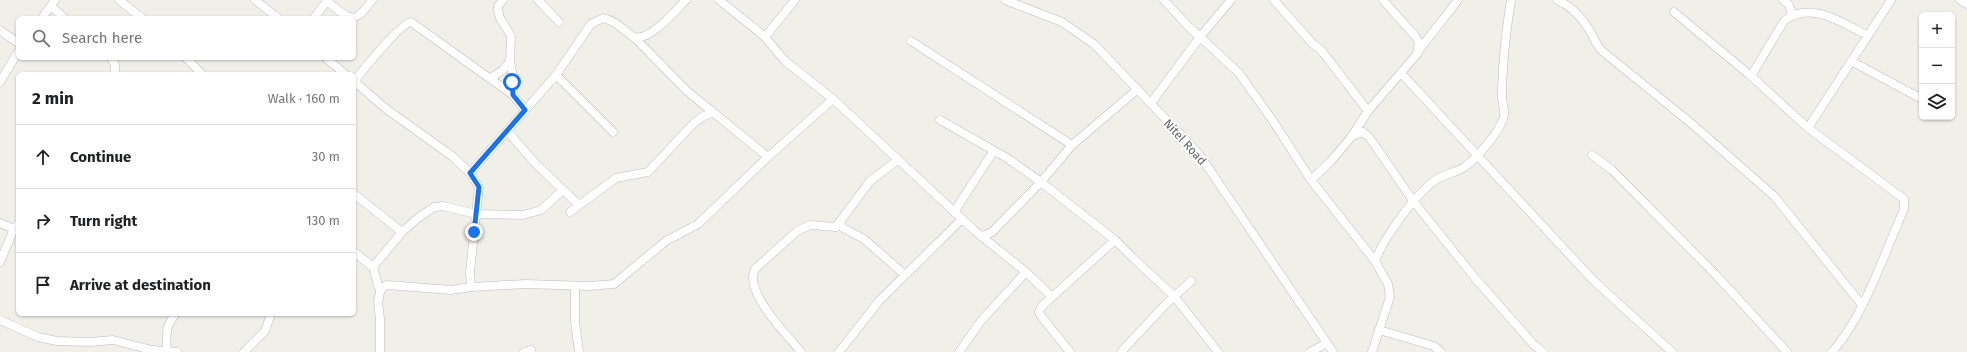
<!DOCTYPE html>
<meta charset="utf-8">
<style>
:root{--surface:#fff;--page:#f2f2f2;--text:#202124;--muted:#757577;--line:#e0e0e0}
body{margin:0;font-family:"Fira Sans",sans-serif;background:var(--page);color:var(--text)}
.controls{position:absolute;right:12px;top:12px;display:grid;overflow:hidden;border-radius:6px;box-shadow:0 1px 3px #0004}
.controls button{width:36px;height:36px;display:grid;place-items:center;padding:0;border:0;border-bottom:1px solid var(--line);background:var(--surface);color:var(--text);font:20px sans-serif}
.stop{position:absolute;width:12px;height:12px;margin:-9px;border:3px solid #1a73e8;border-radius:50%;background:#fff}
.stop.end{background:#1a73e8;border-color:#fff;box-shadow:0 1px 4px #0008}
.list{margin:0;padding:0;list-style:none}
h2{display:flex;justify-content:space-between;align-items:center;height:52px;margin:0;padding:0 16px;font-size:17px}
h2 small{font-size:13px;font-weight:400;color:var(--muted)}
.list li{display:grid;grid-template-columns:26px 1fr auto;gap:12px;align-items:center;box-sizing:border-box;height:64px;padding:0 16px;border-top:1px solid var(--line)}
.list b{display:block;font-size:15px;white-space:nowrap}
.list em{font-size:13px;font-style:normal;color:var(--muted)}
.icon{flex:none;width:22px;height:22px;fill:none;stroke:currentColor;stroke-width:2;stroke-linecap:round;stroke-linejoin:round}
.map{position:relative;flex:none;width:1967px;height:352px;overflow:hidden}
.search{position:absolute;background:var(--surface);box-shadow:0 1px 3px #0004;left:16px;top:16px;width:340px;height:44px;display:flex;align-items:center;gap:10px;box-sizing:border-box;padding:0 14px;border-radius:6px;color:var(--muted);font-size:15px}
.panel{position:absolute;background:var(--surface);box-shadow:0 1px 3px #0004;left:16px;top:72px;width:340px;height:244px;border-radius:6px}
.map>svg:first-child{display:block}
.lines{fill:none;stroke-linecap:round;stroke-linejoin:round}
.minor-casing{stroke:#babcc0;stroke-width:9}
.minor{stroke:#fff;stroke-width:8}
.route{stroke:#1a73e8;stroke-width:5}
.labels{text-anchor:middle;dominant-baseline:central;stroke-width:3.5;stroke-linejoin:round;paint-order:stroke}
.street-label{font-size:12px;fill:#5f6267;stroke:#fff}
</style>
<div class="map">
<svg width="1967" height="352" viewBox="0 0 1967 352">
<rect width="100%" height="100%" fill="#f0f0e8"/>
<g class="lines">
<defs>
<g id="minor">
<path d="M119,0l23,18"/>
<path d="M255,0l23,18"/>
<path d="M503,0l-5,6v5l2,7 11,18 -1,26 3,14v19l12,15"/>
<path d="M538,0l21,22"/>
<path d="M719,0l46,37 20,24 48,38 142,132 51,41 26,25"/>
<path d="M1005,0l57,22 32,22 105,110 134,198"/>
<path d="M1164,0l23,25 52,48 34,48 38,59 64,81 13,23 2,13 -18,55"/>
<path d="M1274,0l38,43 9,7 47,61"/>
<path d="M1557,0c13,5 24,17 31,28 5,7 7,15 13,22l91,74 82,72 88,109"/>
<path d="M1783,0l6,5 3,9"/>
<path d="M1960,0l7,4"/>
<path d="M51,6l13,12"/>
<path d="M1674,12l77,64 57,52 96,71v10c-19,43 -41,109 -72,143"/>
<path d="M42,18l13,-18"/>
<path d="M314,18l13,-17c22,17 26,27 45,-1"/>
<path d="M0,30l18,13"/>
<path d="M634,37l53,54 81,66"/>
<path d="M765,37l30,-37"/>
<path d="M911,41l161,104"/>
<path d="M1419,50l39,-50"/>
<path d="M111,58l4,7v9"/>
<path d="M186,58l16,16"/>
<path d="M326,58l19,16"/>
<path d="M1851,61l71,38"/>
<path d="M1401,73l192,207 79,72"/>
<path d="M556,75l57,57"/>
<path d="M1751,76l33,-55c26,-21 59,2 84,15"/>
<path d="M491,78l12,-8 7,-8"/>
<path d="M354,81l31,27 67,48 18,17 9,14 -9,85 1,15"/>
<path d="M354,81c8,-10 48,-59 57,-59l102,73"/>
<path d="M0,82l18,-30"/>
<path d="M1151,103l49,-66 31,-37"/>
<path d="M940,120l67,38 34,24 74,58 18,18 41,38 44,56"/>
<path d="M1808,128l83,-128"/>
<path d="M507,131l28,32 44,42"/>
<path d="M1352,136l11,-4 6,5 45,65 61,76 59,67 9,7"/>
<path d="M1592,155l20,15 103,104 72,78"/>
<path d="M470,173l86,-98 35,-51 12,-6c13,3 19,11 29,18 15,9 44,-26 54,-36"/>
<path d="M1311,180l20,-19 21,-25 16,-25 49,-57 2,-11 -3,-6 -33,-37"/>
<path d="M354,194l48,38 16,-14 16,-11 9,-1 33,8 47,1 18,-5 22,-20"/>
<path d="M570,212l46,-34 32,-6 45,-48 9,-7 11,-5"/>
<path d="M954,212l39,-60"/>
<path d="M839,222l4,6 21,11 41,36"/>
<path d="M0,223l14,6"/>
<path d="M981,236l5,-1 6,-3 49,-50 31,-37 66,-56"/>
<path d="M354,252l19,15 7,25"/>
<path d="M1375,261c8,-21 35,-59 52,-74 9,-10 20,-12 32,-17 14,-6 43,-40 45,-55 1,-6 -2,-13 -2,-18 0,-33 4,-65 9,-97"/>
<path d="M0,262l14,-33 4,-5"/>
<path d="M373,267l29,-35"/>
<path d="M575,286v36l4,30"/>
<path d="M0,320l38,17 19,4 33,1 23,-2 39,10 25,2"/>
<path d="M1379,330l55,16 7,6"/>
<path d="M167,351c-1,-14 -2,-26 9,-37"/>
<path d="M244,352l21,-21 6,-17"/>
<path d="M380,352v-33l-2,-17 2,-10 3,-5 4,-2 64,5 20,-3 54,-3 64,2 25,-2 52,-43 32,-17 70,-67 65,-58"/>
<path d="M524,352l7,-2"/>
<path d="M801,352c-14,-17 -58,-61 -46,-83l42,-38 13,-6 26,2 34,-46 28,-21"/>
<path d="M839,352l40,-51 83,-82"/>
<path d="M959,352l22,-31 45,-49"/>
<path d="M1070,352l-29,-36 -2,-4 2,-5 74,-67"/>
<path d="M1121,352l44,-47 26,-24"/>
<path d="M1310,352l17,-9"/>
</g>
</defs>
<!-- minor casing -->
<use href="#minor" class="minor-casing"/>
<!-- minor -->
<use href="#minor" class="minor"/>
</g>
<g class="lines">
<!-- route -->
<path class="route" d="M474,232l5,-45 -9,-14 55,-63 -12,-15 -1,-13"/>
</g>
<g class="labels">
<!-- street labels -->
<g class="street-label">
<text transform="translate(1185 142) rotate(48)">Nitel Road</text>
</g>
</g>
</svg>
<div class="controls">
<button>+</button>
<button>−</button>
<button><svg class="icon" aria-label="layers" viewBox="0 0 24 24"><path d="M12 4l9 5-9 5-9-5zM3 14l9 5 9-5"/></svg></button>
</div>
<div class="stop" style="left:512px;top:82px"></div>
<div class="stop end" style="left:474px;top:232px"></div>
<div class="search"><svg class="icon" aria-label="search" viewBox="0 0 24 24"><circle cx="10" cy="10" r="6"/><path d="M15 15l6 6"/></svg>Search here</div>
<section class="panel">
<h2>2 min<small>Walk · 160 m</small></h2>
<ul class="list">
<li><svg class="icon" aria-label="ahead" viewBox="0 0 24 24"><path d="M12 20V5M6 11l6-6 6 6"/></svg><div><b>Continue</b></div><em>30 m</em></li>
<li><svg class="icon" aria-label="right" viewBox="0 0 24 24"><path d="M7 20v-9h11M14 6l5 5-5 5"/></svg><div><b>Turn right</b></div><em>130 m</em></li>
<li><svg class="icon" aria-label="arrive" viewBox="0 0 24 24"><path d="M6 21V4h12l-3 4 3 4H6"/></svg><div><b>Arrive at destination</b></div></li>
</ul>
</section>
</div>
